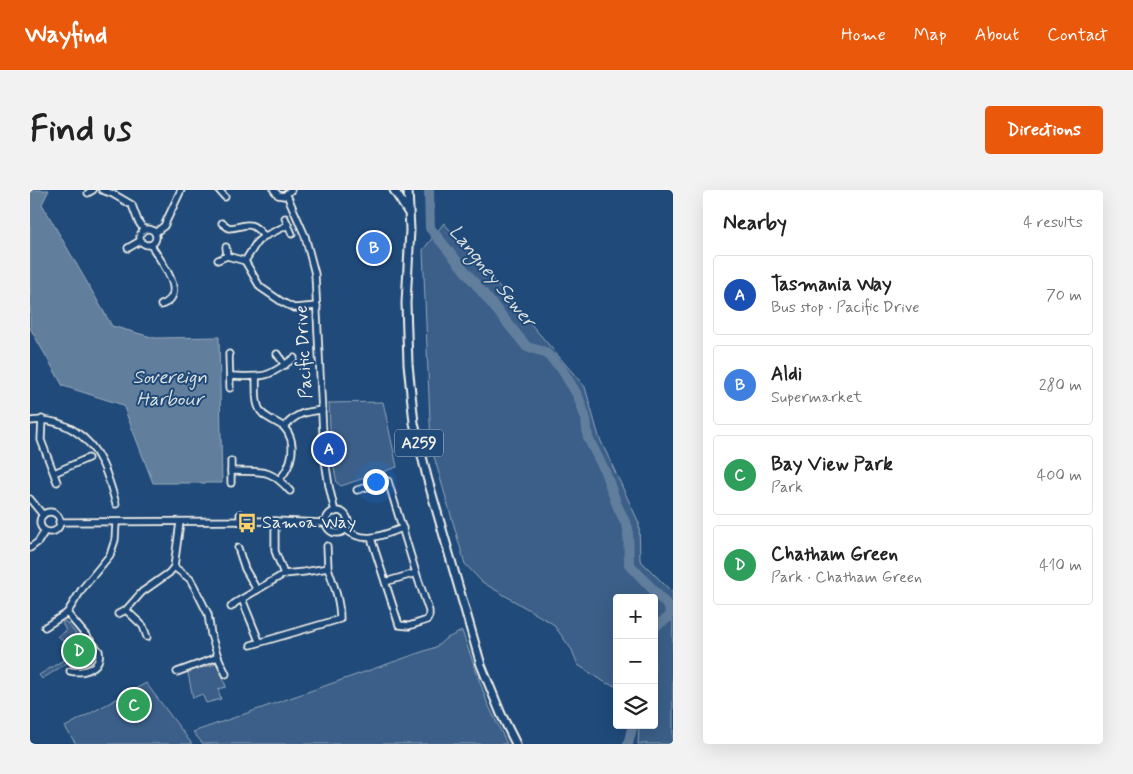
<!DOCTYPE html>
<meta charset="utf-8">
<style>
:root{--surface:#fff;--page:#f2f2f2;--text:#222;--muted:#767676;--line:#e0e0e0;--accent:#ea580c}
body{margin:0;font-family:Mynerve,sans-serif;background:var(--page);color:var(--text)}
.controls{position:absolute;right:15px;bottom:15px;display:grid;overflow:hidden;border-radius:5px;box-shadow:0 5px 20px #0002}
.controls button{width:45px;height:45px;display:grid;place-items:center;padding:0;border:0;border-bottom:1px solid var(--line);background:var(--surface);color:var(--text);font:25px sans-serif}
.you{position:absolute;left:345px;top:291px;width:18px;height:18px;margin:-12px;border:4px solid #fff;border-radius:50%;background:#1a73e8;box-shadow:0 0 0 8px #1a73e833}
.badge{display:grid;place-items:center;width:32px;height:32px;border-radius:50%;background:var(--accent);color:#fff;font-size:16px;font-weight:700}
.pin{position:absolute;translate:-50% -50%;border:2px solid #fff;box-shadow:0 1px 5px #0006}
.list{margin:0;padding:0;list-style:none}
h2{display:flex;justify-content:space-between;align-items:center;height:65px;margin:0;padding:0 20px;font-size:21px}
h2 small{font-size:16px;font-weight:400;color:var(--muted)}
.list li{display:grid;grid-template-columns:32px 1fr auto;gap:15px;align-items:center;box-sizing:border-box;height:80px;margin:0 10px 10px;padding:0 10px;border:1px solid var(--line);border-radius:5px}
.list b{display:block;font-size:19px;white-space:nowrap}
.list p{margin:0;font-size:16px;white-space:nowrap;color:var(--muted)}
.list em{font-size:16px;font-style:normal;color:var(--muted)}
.icon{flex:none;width:28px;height:28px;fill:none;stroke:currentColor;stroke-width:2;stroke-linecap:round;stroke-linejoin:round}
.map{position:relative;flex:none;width:643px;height:554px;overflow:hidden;border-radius:5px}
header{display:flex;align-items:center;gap:30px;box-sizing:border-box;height:70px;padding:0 25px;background:var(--accent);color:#fff}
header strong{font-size:24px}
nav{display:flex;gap:28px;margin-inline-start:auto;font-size:18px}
.intro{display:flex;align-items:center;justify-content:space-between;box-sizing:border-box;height:120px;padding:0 30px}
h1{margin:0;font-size:35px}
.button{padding:12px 22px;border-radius:5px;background:var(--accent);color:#fff;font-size:18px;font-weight:700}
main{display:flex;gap:30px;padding:0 30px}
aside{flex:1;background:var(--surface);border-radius:5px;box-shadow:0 5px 20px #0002}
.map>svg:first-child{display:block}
.green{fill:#3a5f88;stroke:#97a8b8}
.water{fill:#627e9d;stroke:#9cacbb}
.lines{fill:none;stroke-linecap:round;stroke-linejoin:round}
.stream{stroke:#9cacbb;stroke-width:2}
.river{stroke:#627e9d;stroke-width:10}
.minor-casing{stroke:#f4f1e8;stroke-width:9}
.major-casing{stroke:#f4f1e8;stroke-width:11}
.minor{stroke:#1f4a7a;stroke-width:5.5}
.major{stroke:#1f4a7a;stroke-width:7}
.labels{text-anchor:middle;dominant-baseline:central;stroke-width:4;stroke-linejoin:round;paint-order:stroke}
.shield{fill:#1f4a7a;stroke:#b4bfc7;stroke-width:1}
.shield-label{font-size:16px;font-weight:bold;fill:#f4f1e8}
.street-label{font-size:18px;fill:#f4f1e8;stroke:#1f4a7a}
.poi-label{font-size:18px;fill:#f4f1e8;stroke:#1f4a7a;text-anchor:start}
.water-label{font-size:19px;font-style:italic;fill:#dee0dd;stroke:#1f4a7a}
</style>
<header>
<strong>Wayfind</strong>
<nav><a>Home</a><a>Map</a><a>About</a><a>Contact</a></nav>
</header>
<div class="intro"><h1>Find us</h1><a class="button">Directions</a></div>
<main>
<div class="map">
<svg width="643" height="554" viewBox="0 0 643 554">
<rect width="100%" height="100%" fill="#1f4a7a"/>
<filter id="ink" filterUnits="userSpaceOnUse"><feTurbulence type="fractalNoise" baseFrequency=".02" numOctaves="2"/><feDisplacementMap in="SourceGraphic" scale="10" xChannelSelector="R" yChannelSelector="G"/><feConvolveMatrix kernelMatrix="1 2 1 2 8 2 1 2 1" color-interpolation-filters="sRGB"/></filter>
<g filter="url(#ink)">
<!-- green -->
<g class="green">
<path d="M414,33l141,164 14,50 40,86 1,37 33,33v151h-35l1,-19h15v-127h-37l-1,88 -10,-3 -28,-18 -6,-15 -19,-26 -71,-42 -17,-18 -34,-118 -8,-196z"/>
<path d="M353,212l14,65 -56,19 -4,-3 -6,-30 -2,-50z"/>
<path d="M35,431l13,15 14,19 3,1 -1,6h-4l-13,9 -10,-8 -25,16 -3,-4 31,-19 -1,-8 -11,-12 8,-5 -4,-9z"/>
<path d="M432,441l25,71 20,42h-304l-10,-12 243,-85 9,-8z"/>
<path d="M186,474l5,7 5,16 -8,2 3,10 -15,4 -4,-9 -9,4 -5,-25 2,-2z"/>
<path d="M116,493l46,61h-116l-11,-17z"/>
</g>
<!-- water -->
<path class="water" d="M0,0h19l-7,14 70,122 43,12 64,-1 3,146h-69l-30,-78 -60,-19 -33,-58z"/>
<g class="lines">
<!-- stream -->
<path class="stream" d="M640,425h3"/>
<!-- river -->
<g class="river">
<path d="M399,0l1,38 97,119 18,5 16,16 17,28 8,23 2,19 16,31 13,36 11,23 1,36 40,43 1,8 -2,3 -14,9"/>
<path d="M598,554l5,-19"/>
</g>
<defs>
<g id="minor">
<path d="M72,0l11,4 19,11 6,16 6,9"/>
<path d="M189,0l6,7"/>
<path d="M244,0l4,5 6,1 7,-6"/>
<path d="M58,3l5,-3"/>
<path d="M257,5l18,41 10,38 9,180 5,32 6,26"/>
<path d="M255,28l7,16"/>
<path d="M192,33l7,5c17,-1 20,-10 35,8"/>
<circle cx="118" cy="47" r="8"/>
<path d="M125,43l9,-7 17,-36"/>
<path d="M121,55c9,16 39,50 10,60"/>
<path d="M196,57l1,9"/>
<path d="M98,58l12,-7"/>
<path d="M188,70l9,-4 18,5 15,26 22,15 12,6 23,-2"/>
<path d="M215,71l12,-19 6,-5 25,-12"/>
<path d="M199,164l1,34"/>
<path d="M247,164l8,11"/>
<path d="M200,186c34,1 36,3 64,-18"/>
<path d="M226,187c1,14 -3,32 11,40 6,4 11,6 17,10 13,-14 20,-15 38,-17"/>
<path d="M12,229l-1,21 16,42"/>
<path d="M0,231c31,-5 59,14 72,42 6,12 10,27 14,41"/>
<path d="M201,271v22"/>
<path d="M201,281c30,1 38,-4 59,20"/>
<path d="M24,283l34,-15"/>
<path d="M250,289c12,-14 18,-36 4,-52"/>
<path d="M327,300l31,-9 28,92"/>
<path d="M0,309l13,16"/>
<circle cx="307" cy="332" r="11"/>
<circle cx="20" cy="332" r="10"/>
<path d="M29,332l216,-1 51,2"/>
<path d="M210,332v-8"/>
<path d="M315,339c20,16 37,6 58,-1"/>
<path d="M341,348l28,87 10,1 18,-6 2,-4v-5l-13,-38 -31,9"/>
<path d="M297,356l1,22"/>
<path d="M0,358l8,-6 7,-11"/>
<path d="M208,358l7,21 12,21"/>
<path d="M144,377l16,12 5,9 13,26 3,21 7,22 8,17"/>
<path d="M212,409l17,42"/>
<path d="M201,417l4,-4 49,-29"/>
<path d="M96,420l17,16 4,11"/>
<path d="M37,423l32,38c3,17 -15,23 -29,20"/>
<path d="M88,424l8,-4 16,-18 27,-19 5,-6 6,-45"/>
<path d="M15,437l22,-14 15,-24 28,-34 5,-15 1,-17"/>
<path d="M221,455l89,-26c0,-18 -6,-34 -12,-51l-24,4 -20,2 -9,-23v-30"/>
<path d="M147,482l41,-15"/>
</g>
<g id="major">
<path d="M364,0l14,22"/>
<path d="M378,0l2,40 -4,73 2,61 6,59 13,54 54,188 20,49 15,30"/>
</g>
</defs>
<!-- minor casing -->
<use href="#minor" class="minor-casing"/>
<!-- major casing -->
<use href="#major" class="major-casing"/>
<!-- minor -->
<use href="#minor" class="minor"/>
<!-- major -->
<use href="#major" class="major"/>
</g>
</g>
<!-- icons -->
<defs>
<symbol id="bus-bare" viewBox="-9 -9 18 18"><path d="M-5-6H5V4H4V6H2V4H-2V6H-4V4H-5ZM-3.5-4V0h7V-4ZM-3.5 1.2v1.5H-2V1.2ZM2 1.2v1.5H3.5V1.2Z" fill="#ffd166" stroke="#1f4a7a" stroke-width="2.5" paint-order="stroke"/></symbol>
</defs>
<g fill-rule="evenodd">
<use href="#bus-bare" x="203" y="319" width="28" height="28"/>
</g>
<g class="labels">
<!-- shield labels -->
<rect class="shield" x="365" y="239.5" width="48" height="27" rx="4"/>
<g class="shield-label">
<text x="389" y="253">A259</text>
</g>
<!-- street labels -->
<g class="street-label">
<text transform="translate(274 162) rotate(-93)">Pacific Drive</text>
</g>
<!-- poi labels -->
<g class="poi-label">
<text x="232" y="333">Samoa Way</text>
</g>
<!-- water labels -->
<g class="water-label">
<text transform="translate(462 86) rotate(51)">Langney Sewer</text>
<text x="140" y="187">Sovereign<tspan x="140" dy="22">Harbour</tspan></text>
</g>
</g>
</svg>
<div class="controls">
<button>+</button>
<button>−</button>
<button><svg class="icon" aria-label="layers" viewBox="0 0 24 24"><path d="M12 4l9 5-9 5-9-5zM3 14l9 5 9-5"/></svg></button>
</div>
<div class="you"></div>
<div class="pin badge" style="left:299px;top:259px;background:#1a4fb4">A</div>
<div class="pin badge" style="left:344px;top:58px;background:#3f7fe0">B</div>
<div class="pin badge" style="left:104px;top:515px;background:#2e9e5b">C</div>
<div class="pin badge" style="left:49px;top:461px;background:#2e9e5b">D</div>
</div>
<aside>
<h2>Nearby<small>4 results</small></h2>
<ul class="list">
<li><span class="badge" style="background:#1a4fb4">A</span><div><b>Tasmania Way</b><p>Bus stop · Pacific Drive</p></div><em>70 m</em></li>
<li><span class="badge" style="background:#3f7fe0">B</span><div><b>Aldi</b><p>Supermarket</p></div><em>280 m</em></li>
<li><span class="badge" style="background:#2e9e5b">C</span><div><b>Bay View Park</b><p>Park</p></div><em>400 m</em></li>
<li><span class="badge" style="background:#2e9e5b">D</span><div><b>Chatham Green</b><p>Park · Chatham Green</p></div><em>410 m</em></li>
</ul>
</aside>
</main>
